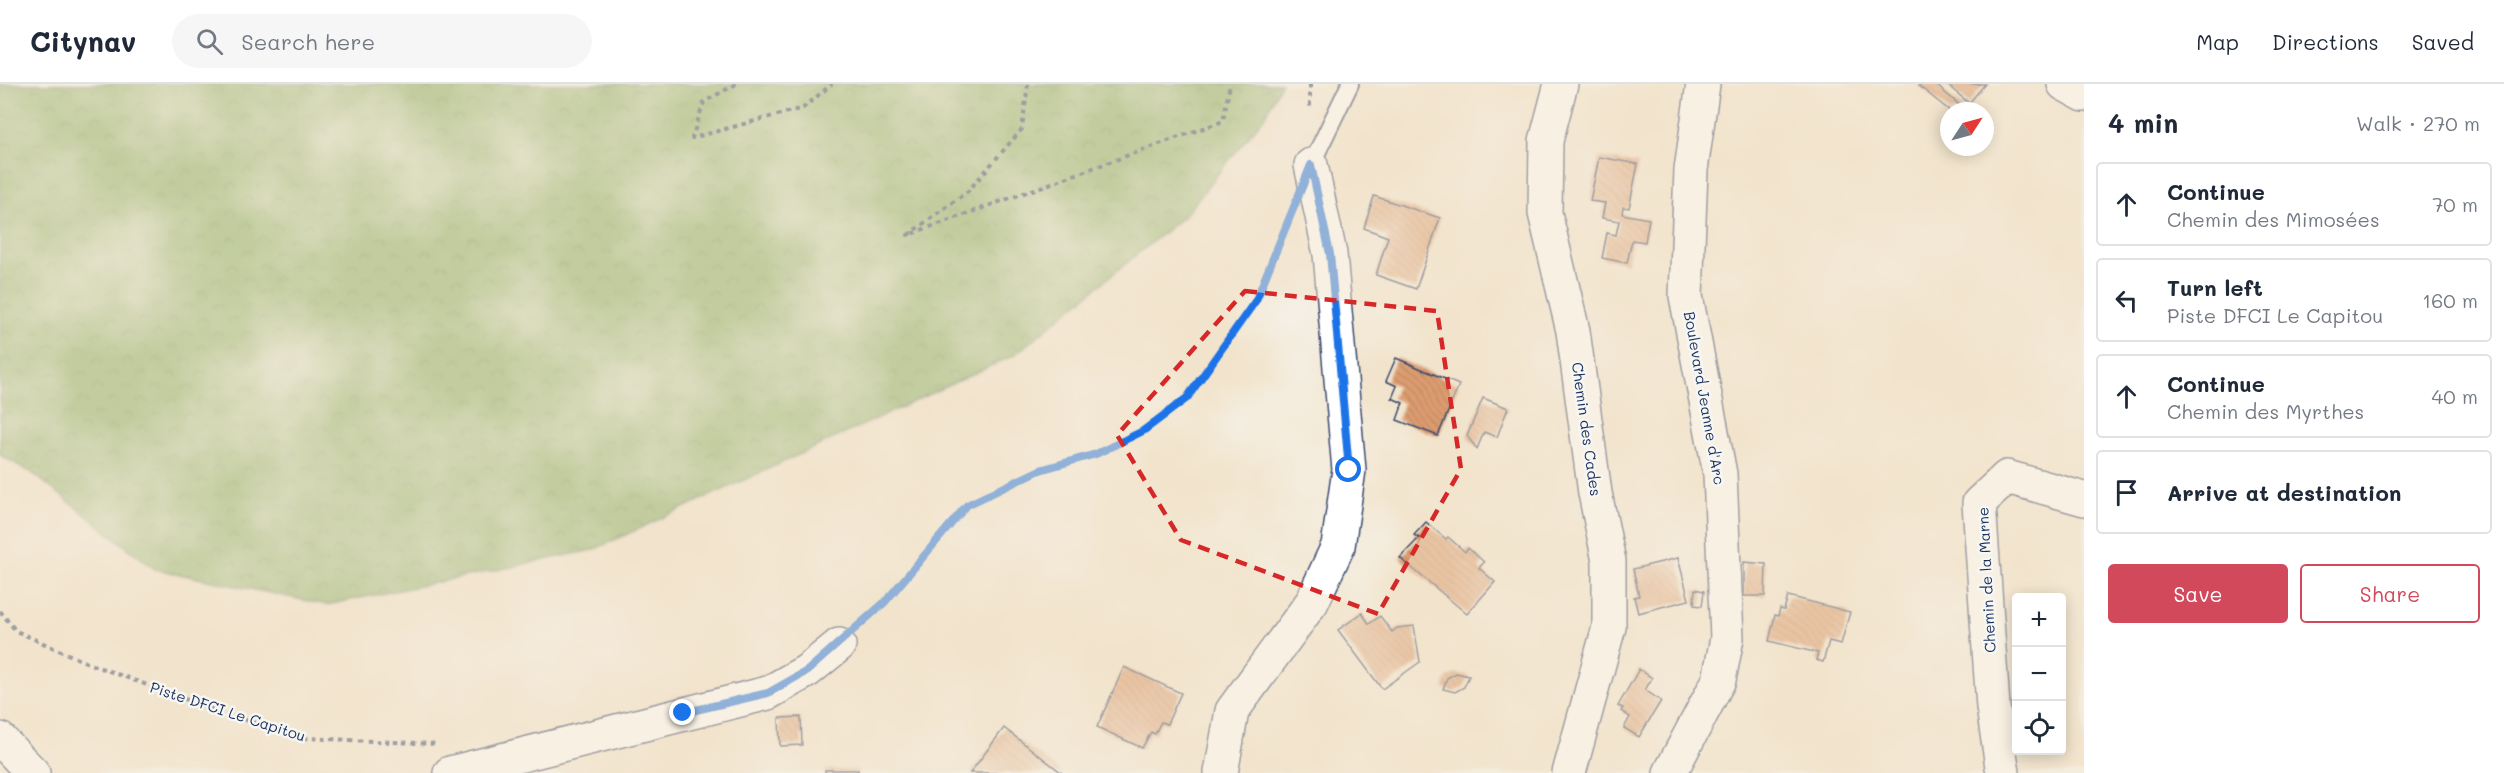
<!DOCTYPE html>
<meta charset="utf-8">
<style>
:root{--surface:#fff;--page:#f6f6f7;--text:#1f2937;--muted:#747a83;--line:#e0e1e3;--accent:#d1495b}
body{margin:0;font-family:Mali,sans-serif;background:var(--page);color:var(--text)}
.controls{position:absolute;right:18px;bottom:18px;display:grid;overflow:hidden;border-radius:6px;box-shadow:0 3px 15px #0003}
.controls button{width:54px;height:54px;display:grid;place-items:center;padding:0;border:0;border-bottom:2px solid var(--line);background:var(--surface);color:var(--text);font:30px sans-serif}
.compass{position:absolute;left:1940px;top:18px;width:54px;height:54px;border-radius:50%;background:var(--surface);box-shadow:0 3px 15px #0003;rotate:54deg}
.stop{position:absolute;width:18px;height:18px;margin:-14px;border:4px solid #1a73e8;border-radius:50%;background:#fff}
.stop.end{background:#1a73e8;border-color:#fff;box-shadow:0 2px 6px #0008}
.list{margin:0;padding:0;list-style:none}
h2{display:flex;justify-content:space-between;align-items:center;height:78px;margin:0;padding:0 24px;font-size:26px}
h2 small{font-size:20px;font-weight:400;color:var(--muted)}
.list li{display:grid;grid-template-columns:39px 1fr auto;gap:18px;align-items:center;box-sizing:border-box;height:84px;margin:0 12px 12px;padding:0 12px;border:2px solid var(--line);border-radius:6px}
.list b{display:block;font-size:22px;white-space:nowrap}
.list p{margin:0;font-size:20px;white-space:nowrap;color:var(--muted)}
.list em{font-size:20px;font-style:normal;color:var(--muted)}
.actions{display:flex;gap:12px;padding:18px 24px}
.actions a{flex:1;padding:14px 0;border:2px solid var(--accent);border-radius:6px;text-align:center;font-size:21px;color:var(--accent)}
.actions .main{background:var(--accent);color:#fff}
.icon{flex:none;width:33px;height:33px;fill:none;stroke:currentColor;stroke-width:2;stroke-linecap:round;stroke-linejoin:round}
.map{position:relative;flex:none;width:2084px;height:689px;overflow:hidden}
header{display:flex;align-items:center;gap:36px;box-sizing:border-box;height:84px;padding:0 30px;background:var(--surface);border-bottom:2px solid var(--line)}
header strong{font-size:28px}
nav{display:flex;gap:33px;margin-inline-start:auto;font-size:21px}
.search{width:420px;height:54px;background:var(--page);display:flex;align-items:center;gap:15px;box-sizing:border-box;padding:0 21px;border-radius:33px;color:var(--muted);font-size:22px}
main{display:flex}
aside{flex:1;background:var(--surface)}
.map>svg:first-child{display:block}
.forest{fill:url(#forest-crowns);stroke:#517062;stroke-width:1.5}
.building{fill:url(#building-back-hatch)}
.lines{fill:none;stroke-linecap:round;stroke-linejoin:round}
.lane-casing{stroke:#3b4a6e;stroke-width:20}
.street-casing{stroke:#3b4a6e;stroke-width:36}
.path{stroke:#3b4a6e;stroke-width:4;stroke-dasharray:4.5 4.5;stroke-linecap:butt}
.lane{stroke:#fff;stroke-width:16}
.street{stroke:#fff;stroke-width:33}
.route{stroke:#1a73e8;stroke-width:8}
.marked{fill:none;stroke:#d62828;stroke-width:4.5;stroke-dasharray:12 8;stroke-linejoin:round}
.labels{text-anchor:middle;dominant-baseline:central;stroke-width:5;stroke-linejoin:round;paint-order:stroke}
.street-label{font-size:15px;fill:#1b2f5e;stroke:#f6f6f2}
</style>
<header>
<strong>Citynav</strong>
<div class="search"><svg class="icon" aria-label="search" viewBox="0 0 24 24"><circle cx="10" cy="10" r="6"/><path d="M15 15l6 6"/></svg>Search here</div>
<nav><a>Map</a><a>Directions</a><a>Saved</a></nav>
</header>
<main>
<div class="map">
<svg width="2084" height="689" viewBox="0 0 2084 689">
<defs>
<pattern id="forest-crowns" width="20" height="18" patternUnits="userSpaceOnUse" patternTransform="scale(1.5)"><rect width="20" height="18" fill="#87b066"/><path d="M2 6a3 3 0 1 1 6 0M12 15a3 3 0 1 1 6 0" fill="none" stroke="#6e9057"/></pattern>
<pattern id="building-back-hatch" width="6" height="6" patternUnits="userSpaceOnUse" patternTransform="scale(1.5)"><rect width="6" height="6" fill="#df9e6f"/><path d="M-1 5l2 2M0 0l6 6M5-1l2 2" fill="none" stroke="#b4815e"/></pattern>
</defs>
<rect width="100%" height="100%" fill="#f6f6f2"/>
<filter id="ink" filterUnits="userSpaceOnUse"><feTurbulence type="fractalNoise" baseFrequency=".0167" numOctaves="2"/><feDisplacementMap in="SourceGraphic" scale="12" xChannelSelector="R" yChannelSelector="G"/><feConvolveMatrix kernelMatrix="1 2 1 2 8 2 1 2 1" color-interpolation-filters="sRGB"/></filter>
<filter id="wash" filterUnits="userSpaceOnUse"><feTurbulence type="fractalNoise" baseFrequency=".008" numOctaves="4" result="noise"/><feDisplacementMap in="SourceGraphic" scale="24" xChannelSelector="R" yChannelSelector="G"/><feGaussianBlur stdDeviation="1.35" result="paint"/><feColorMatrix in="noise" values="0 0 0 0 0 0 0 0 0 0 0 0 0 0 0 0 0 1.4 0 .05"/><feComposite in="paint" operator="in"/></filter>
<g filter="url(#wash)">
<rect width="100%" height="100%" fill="#f2e4cc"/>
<!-- forest -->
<path class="forest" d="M0,0h1281l-16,32 -81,100 -170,139 -421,195 -266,55 -172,-36 -123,-96 -32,-18z"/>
<g id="blocks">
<!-- building -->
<g class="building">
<path d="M1921,0h14l29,25 -14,2 -31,-25z"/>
<path d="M1946,0h39l-16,19z"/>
<path d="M1599,73l39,7 -9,44 -6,-1 -1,7 27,5 -4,23 -13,-2 -5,23 -25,-5 5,-25 9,2 3,-14 -17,-3 3,-15 -15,-2z"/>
<path d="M1374,112l66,22 -24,71 -40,-14 12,-38 -24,-9z"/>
<path d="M1396,274l63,27 -21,51 -41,-16 6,-17 -11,-5 5,-12 -11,-5z"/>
<path d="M1483,314l25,10 -11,29 -13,-5 -7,17 -10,-13z"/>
<path d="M1426,438l20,17 2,-2 17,15 3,-4 16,14 -5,6 16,14 -28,32 -67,-56 19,-20 -5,-3z"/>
<path d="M1678,474l11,42 -51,13 -4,-16 5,-1 -6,-27z"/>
<path d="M1744,478l22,2 -1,32h-21z"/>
<path d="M1695,505l9,2 -2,15 -8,-1z"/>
<path d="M1788,512l62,16 -9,32 -12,-3 -6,21 -7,-2 2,-7 -49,-12 6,-26 3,1 2,-7 4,1z"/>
<path d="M1362,529l7,11 11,-8 12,16 5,-4 17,-2 6,36 -38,27 -44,-59z"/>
<path d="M1124,583l57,26 -14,31 -6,-2 -6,12 -4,-2 -9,16 -45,-21z"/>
<path d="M1639,585l13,9 -7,12 16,11 -22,36 -15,-9 6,-11 -9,-6 2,-3 -5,-2z"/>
<path d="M1456,589l13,3 -5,11 -9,5 -12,-3 4,-11z"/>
<path d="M801,633l1,28 -22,1 -1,-28z"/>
<path d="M1004,644l58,45h-92z"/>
<rect x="825" y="686" width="33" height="3"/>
</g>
</g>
</g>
<g filter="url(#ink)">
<use href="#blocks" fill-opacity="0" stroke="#3b4a6e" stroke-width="1.5"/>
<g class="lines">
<defs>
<path id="lane" d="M1311,81l39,-81"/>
<g id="street">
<path d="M1561,0l-15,57 -1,72 28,118 22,162 14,68v66l-40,146"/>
<path d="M2064,0l20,11"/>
<path d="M0,655l33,34"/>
<path d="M450,689l318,-80 39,-22 32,-26"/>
<path d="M1221,689l11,-62 80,-109 26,-56 11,-76 -19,-216 -19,-89"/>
<path d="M1670,689l49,-93 8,-42 -7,-164 -34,-178 5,-126 12,-86"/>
<path d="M2003,689l-10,-66 -14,-204 28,-26 77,22"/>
</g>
</defs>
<!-- lane casing -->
<use href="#lane" class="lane-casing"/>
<!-- street casing -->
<use href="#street" class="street-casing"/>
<!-- path -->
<g class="path">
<path d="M736,0l-32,18 -12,36 111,-30 29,-24"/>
<path d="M1028,0l-6,45 -54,62 -60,44 315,-114 7,-37"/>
<path d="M1310,0v26"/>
<path d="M0,527l16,20 74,33 130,48 85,26 133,6"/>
<path d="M862,540l23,-22 82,-97 73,-35 56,-16 47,-23 44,-33 69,-98 34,-82"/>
</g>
<!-- lane -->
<use href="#lane" class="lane"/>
<!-- street -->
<use href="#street" class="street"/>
</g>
</g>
<g class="lines" filter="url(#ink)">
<!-- route -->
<path class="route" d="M683,629l85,-20 39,-22 78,-69 82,-97 73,-35 56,-16 47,-23 44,-33 69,-98 55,-135 19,89 19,216"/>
</g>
<!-- marked area -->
<path d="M0 0H2084V689H0ZM1245,207l192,20 24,158 -83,145 -197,-74 -64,-105z" fill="#f2e4cc" fill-opacity=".55" fill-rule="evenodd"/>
<path class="marked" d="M1245,207l192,20 24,158 -83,145 -197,-74 -64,-105z"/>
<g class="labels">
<!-- street labels -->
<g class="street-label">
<text transform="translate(1705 314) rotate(80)">Boulevard Jeanne d'Arc</text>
<text transform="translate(1587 345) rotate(82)">Chemin des Cades</text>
<text transform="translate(1986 496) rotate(-93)">Chemin de la Marne</text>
<text transform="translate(228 627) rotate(18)">Piste DFCI Le Capitou</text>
</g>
</g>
</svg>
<div class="controls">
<button>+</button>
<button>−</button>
<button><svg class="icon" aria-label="locate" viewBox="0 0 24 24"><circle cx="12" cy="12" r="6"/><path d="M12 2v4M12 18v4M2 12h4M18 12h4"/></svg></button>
</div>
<svg class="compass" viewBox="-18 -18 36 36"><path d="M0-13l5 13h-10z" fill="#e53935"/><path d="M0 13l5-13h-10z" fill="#747a83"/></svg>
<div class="stop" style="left:1349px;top:386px"></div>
<div class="stop end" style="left:683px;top:629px"></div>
</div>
<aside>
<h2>4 min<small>Walk · 270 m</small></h2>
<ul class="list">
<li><svg class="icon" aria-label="ahead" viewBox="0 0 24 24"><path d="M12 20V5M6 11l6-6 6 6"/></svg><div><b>Continue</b><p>Chemin des Mimosées</p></div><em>70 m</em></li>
<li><svg class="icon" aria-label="left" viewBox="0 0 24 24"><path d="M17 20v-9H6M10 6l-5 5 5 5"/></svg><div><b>Turn left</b><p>Piste DFCI Le Capitou</p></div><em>160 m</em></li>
<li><svg class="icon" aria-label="ahead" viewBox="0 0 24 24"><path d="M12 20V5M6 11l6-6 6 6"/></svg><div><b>Continue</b><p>Chemin des Myrthes</p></div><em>40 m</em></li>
<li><svg class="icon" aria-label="arrive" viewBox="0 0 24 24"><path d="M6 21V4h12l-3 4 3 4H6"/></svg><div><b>Arrive at destination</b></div></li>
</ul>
<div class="actions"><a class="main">Save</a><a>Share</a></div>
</aside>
</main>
